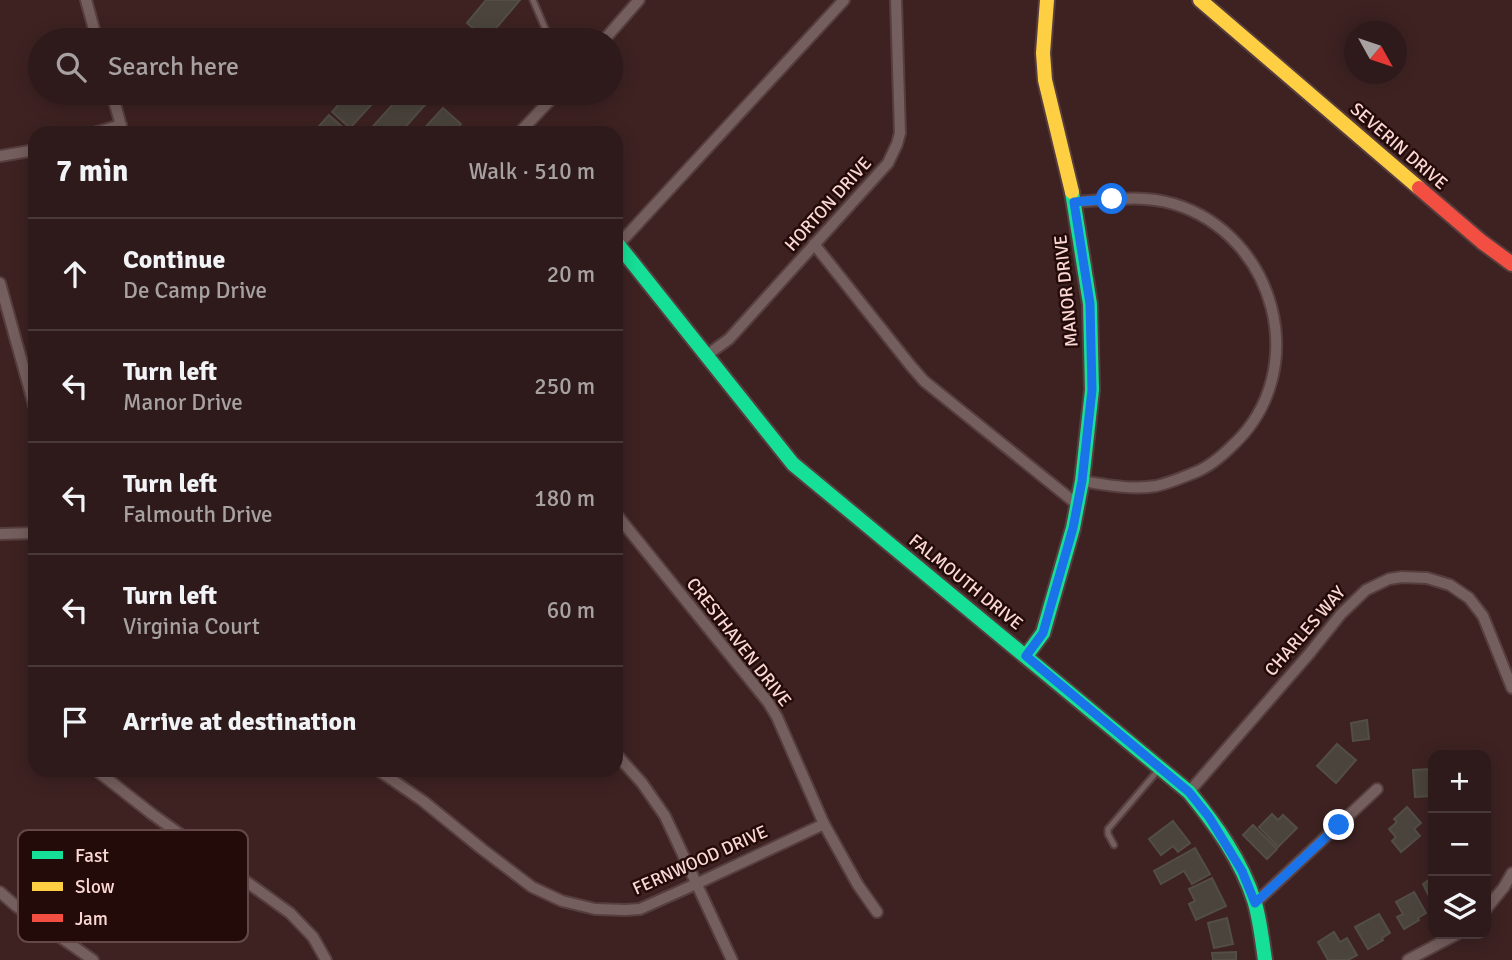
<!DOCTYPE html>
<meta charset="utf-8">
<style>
:root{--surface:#2e1a1a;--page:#3a2727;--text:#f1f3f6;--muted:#a7a1a2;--line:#493839}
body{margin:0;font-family:Signika,sans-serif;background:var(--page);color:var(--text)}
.controls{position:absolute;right:21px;bottom:21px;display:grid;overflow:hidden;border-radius:14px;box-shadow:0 4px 18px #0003}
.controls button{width:63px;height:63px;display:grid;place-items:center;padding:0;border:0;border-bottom:2px solid var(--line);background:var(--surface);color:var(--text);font:35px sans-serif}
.compass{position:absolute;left:1344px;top:21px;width:63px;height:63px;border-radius:50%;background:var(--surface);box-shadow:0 4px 18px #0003;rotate:130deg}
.stop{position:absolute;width:21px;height:21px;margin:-16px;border:5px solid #1a73e8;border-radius:50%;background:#fff}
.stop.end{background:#1a73e8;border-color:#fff;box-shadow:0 2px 7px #0008}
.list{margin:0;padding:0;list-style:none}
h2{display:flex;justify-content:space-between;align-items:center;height:91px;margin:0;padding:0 28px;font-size:30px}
h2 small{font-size:23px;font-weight:400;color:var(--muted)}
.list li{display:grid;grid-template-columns:46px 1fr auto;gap:21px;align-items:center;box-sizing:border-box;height:112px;padding:0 28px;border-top:2px solid var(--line)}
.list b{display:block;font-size:26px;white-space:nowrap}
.list p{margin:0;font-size:23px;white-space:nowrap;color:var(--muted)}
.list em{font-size:23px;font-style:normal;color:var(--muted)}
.icon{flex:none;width:38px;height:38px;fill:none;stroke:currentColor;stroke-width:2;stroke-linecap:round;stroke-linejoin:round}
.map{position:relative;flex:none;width:1512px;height:960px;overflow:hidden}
.search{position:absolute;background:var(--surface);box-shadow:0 4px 18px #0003;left:28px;top:28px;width:595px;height:77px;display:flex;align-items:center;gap:18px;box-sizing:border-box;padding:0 24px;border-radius:38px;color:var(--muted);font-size:26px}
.panel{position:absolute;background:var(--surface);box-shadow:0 4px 18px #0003;left:28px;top:126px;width:595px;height:651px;border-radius:21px}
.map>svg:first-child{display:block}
.building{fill:#4a443c;stroke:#524e46;stroke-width:2}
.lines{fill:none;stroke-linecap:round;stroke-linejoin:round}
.lane-casing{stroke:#573e3e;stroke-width:9}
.street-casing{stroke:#573e3e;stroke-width:14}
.fast-casing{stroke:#573e3e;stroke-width:18}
.slow-casing{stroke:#573e3e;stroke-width:18}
.jam-casing{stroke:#573e3e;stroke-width:18}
.lane{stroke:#755e5e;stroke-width:5}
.street{stroke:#755e5e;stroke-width:10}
.fast{stroke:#16e098;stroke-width:14}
.slow{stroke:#ffcf43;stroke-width:14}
.jam{stroke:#f24e42;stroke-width:14}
.route{stroke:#1a73e8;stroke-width:9}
.labels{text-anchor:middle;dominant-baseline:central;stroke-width:5;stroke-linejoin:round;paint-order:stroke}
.street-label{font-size:18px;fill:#fcd8d5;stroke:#230b0a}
.key{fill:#230b0a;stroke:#644847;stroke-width:2}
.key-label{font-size:19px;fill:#fcd8d5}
</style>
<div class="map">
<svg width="1512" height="960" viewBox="0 0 1512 960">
<rect width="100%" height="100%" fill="#3e2222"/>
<!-- building -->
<g class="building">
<path d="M486,0h34l-34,40 -19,-17z"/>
<path d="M349,93h33l-32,35 -18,-16z"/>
<path d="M403,93h24l5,4 -32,36h-33z"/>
<path d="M483,93h22l-9,11z"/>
<path d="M443,108l18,16 -8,9h-33z"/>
<path d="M329,115l17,15 -3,3h-30z"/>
<path d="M1367,720l2,19 -16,2 -2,-18z"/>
<path d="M1337,744l19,16 -20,23 -19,-17z"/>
<path d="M1430,769l1,27 -16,1 -2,-27z"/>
<path d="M1407,807l14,16 -7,6 6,7 -19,16 -9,-11 4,-4 -7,-8 8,-7 -3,-3z"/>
<path d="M1272,814l6,6 5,-5 14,13 -19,19 -19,-20z"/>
<path d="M1173,821l17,22 -12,9 -5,-6 -12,9 -12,-16z"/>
<path d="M1253,825l24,24 -10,10 -24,-24z"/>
<path d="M1195,848l15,26 -18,10 -8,-13 -23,13 -7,-13z"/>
<path d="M1433,877v27l-10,-20z"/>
<path d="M1212,878l14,28 -30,14 -7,-16 6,-3 -6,-12z"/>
<path d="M1414,892l12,21 -8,5 1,2 -15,9 -7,-12 6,-3 -7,-12z"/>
<path d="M1379,914l11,19 -8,5 1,2 -15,9 -13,-22z"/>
<path d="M1227,918l6,26 -19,4 -6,-25z"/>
<path d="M1334,932l6,10 7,-4 10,17 -9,5h-20l-10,-18z"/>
<path d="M1236,952v8h-23l-1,-7z"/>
</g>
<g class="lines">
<defs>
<g id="lane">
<path d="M533,0l17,40"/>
<path d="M1114,845l-6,-11v-5l52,-61"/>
</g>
<g id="street">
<path d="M86,0l11,40"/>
<path d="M604,40l35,-40"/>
<path d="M112,93l11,40"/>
<path d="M94,133l27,-8"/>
<path d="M519,133l38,-40"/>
<path d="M0,156l35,-6"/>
<path d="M1074,202c34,-2 68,-8 100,2 102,31 138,166 60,240 -11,11 -23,22 -38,28 -13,5 -26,11 -40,14 -25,4 -49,-1 -74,-5"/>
<path d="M814,244l97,122 13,15 154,124"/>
<path d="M618,245l226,-245"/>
<path d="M0,283l35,126"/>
<path d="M707,355l22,-16 159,-176 9,-19 3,-11 -4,-133"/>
<path d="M616,514l152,188 9,15 47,107 34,61 19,27"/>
<path d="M0,534l35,-1"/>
<path d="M35,643v3"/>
<path d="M616,754l26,29 23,33 67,144"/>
<path d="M96,770l56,44 138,99 23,24 13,23"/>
<path d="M378,770l45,31 59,48 50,38 30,14 33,8 30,1 15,-1 56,-25 128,-60"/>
<path d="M1189,792l120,-138 32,-40 25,-24 23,-11 13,-2 25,1 23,7 19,13 14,18 29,72"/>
<path d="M0,892l16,14 77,54"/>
<path d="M1255,903l122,-114"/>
<path d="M1486,909l18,-22 8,-14"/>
<path d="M1408,960l49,-26"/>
</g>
<g id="fast">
<path d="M616,242l177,222 396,328c27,33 52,68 65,108 6,19 8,40 11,60"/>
<path d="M1026,656l17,-23 30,-105 9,-47 10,-91 -2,-86 -18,-112"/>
</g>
<g id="slow">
<path d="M1047,0l-4,53 2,27 27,112"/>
<path d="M1200,0l219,188"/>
</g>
<path id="jam" d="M1419,188l63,54 30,22"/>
</defs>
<!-- lane casing -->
<use href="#lane" class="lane-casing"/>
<!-- street casing -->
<use href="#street" class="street-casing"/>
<!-- fast casing -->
<use href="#fast" class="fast-casing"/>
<!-- slow casing -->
<use href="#slow" class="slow-casing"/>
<!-- jam casing -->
<use href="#jam" class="jam-casing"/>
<!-- lane -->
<use href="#lane" class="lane"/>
<!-- street -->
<use href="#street" class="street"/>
<!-- fast -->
<use href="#fast" class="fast"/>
<!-- slow -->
<use href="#slow" class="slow"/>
<!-- jam -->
<use href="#jam" class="jam"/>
</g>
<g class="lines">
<!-- route -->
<path class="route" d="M1112,199l-38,3 16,102 2,86 -10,91 -9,47 -30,105 -17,23 163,136 20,25 33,54 13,32 84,-78"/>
</g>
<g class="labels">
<!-- street labels -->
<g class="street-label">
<text transform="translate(1399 146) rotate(41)">SEVERIN DRIVE</text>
<text transform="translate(828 204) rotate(-48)">HORTON DRIVE</text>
<text transform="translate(1066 291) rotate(-96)">MANOR DRIVE</text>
<text transform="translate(966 582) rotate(39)">FALMOUTH DRIVE</text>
<text transform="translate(1305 631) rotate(-49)">CHARLES WAY</text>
<text transform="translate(739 642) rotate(52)">CRESTHAVEN DRIVE</text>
<text transform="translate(700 860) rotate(-24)">FERNWOOD DRIVE</text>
</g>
</g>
<!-- legend -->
<rect x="18" y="830" width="230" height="112" rx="10" class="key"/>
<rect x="32" y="851" width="31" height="8" fill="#16e098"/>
<rect x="32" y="882" width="31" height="9" fill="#ffcf43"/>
<rect x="32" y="914" width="31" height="8" fill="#f24e42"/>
<g class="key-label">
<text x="75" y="862">Fast</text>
<text x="75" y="893">Slow</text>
<text x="75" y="925">Jam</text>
</g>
</svg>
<div class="controls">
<button>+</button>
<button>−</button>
<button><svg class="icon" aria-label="layers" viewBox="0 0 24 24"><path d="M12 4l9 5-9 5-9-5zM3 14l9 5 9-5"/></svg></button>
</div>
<svg class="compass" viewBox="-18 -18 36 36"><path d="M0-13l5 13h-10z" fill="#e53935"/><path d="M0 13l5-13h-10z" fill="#a7a1a2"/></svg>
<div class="stop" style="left:1112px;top:199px"></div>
<div class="stop end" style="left:1339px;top:825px"></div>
<div class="search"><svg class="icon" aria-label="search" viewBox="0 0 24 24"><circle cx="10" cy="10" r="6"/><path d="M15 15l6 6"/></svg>Search here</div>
<section class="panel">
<h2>7 min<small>Walk · 510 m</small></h2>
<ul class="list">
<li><svg class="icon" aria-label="ahead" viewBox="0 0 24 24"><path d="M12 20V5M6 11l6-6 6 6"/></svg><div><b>Continue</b><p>De Camp Drive</p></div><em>20 m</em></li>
<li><svg class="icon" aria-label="left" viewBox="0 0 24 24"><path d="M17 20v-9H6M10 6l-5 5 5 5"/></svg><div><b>Turn left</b><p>Manor Drive</p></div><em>250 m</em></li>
<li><svg class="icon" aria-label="left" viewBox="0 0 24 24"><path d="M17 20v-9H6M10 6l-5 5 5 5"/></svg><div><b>Turn left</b><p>Falmouth Drive</p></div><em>180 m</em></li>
<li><svg class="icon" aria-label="left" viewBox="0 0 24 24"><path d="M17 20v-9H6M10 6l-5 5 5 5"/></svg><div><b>Turn left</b><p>Virginia Court</p></div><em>60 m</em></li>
<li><svg class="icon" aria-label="arrive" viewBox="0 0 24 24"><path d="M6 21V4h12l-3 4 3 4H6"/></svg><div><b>Arrive at destination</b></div></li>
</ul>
</section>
</div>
